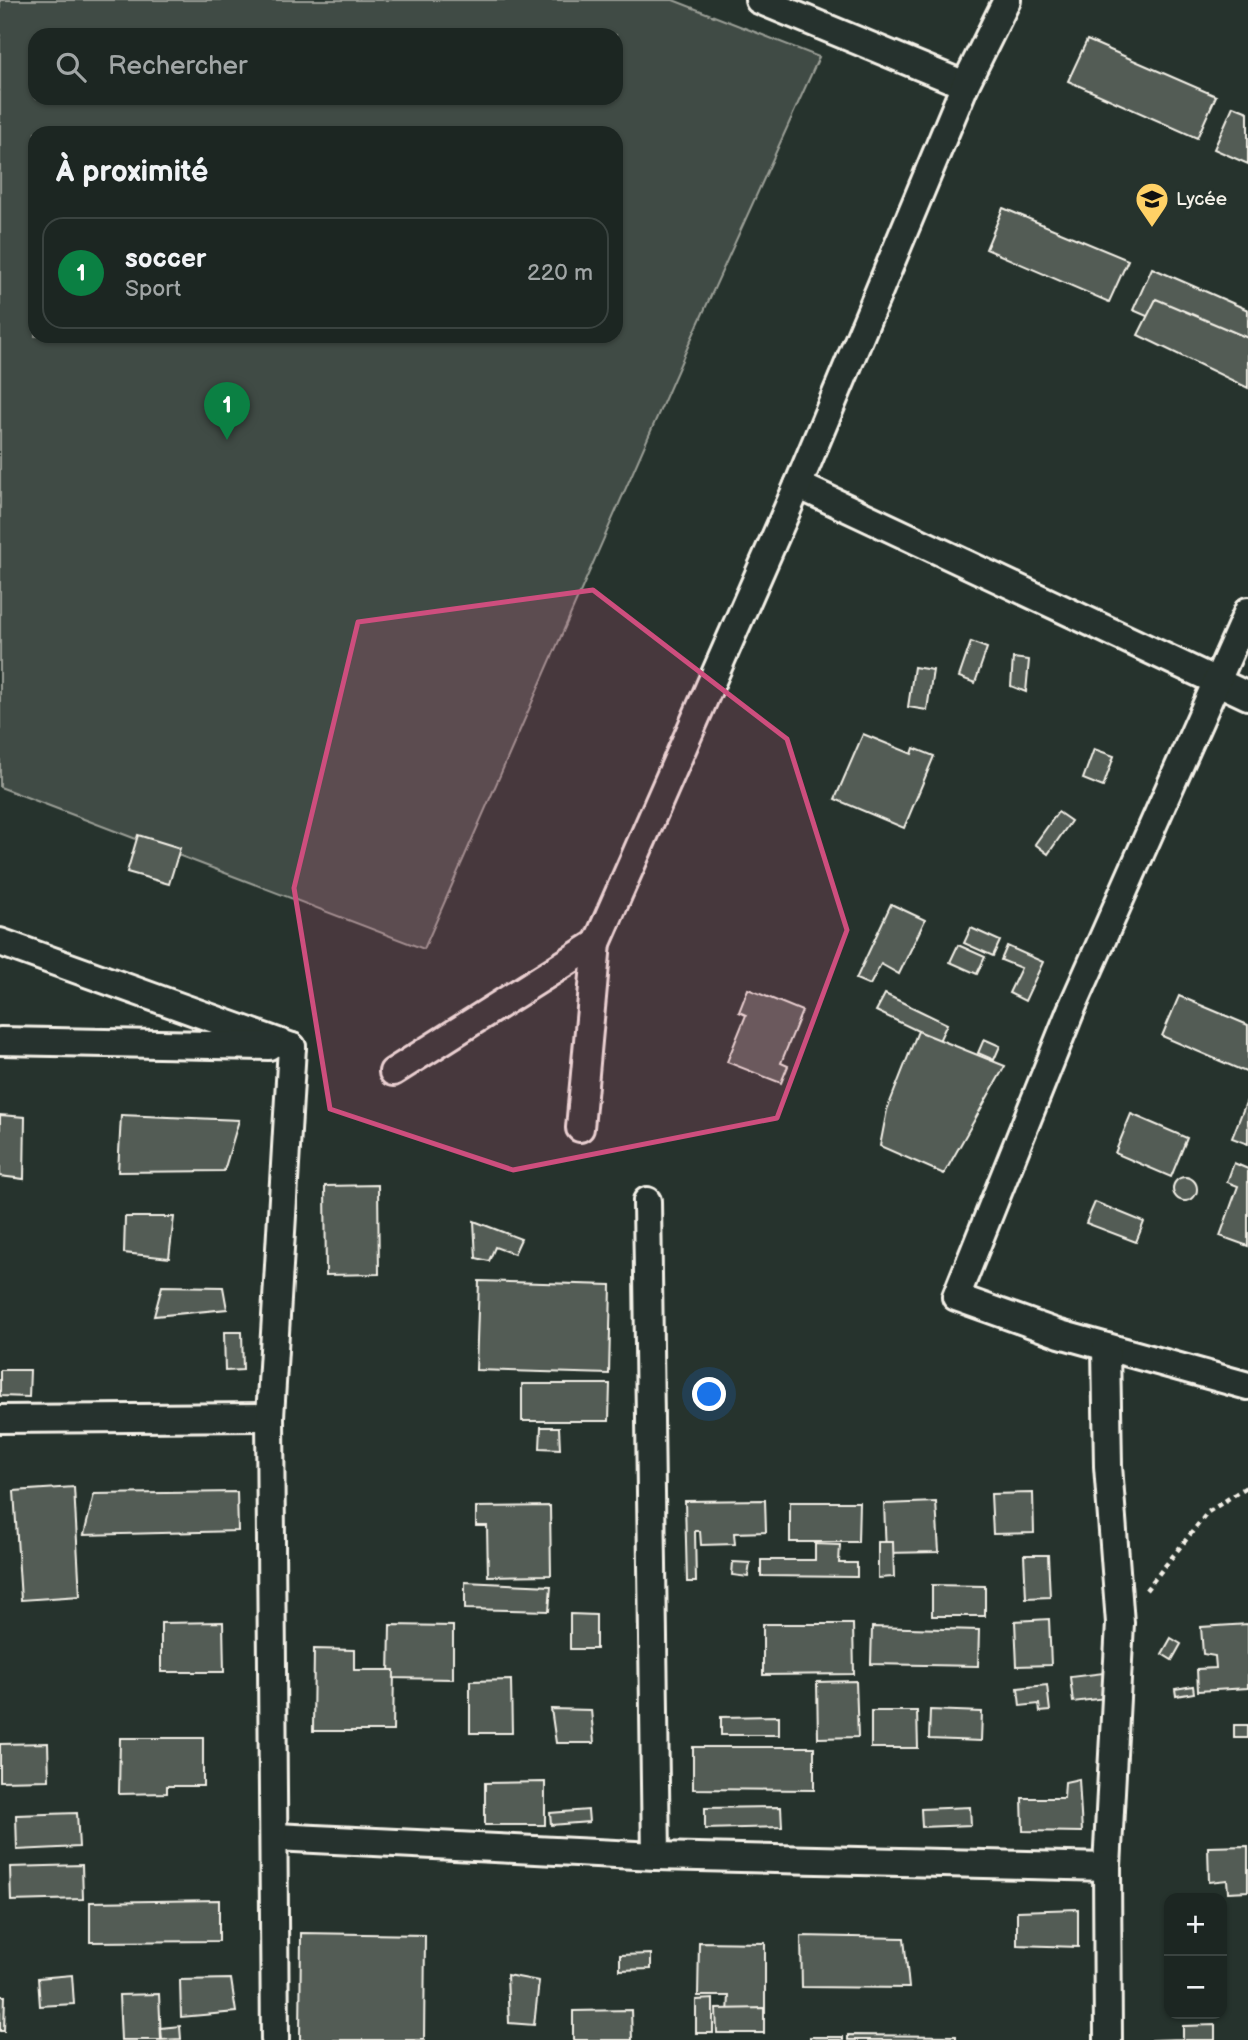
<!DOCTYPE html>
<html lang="fr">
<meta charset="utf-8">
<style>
:root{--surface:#1c2622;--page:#252e2a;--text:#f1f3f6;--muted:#a0a5a5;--line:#3a4340;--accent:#0b8043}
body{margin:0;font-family:"Balsamiq Sans",sans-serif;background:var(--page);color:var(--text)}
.controls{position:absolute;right:21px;bottom:21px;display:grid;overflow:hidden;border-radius:14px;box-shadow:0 2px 5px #0004}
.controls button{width:63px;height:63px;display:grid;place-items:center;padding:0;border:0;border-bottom:2px solid var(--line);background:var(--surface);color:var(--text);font:35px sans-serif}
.you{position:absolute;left:710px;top:1395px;width:24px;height:24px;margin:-18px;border:5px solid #fff;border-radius:50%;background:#1a73e8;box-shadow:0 0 0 10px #1a73e833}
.badge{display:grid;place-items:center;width:46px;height:46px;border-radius:50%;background:var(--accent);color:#fff;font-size:23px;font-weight:700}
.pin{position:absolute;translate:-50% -58px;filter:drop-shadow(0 2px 4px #0008)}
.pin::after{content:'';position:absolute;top:37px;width:24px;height:21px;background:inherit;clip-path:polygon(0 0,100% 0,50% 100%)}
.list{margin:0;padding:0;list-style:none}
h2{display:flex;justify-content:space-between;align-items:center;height:91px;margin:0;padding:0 28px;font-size:30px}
h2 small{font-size:23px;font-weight:400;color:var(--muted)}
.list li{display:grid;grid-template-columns:46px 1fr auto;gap:21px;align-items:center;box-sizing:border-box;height:112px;margin:0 14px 14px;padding:0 14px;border:2px solid var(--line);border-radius:21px}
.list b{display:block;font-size:26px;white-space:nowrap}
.list p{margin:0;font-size:23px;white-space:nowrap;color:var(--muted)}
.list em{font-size:23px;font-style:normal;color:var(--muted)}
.icon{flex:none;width:38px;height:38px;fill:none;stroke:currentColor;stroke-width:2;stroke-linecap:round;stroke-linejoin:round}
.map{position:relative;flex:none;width:1248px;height:2040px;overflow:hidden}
.search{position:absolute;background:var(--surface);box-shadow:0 2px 5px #0004;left:28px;top:28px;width:595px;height:77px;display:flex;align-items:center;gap:18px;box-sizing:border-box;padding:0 24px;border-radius:21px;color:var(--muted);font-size:26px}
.panel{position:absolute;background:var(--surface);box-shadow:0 2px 5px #0004;left:28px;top:126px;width:595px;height:217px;border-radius:21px}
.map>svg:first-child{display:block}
.green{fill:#414b45;stroke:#9a9e96;stroke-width:2;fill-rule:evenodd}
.building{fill:#525c55;stroke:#f4f1e8;stroke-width:2}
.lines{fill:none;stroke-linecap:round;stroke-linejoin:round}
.minor-casing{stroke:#f4f1e8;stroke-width:32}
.path{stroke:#f4f1e8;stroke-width:4.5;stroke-dasharray:5 5;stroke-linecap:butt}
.minor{stroke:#26332d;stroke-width:26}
.marked{fill:#ce4e7e;fill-opacity:0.2;stroke:#ce4e7e;stroke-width:5;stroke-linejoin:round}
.labels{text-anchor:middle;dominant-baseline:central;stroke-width:6;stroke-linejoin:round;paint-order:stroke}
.poi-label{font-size:19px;fill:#f4f1e8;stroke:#26332d;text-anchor:start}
</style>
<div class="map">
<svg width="1248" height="2040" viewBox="0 0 1248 2040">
<rect width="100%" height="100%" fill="#26332d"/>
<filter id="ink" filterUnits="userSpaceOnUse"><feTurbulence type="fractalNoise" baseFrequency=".0143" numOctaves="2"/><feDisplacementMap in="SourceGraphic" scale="14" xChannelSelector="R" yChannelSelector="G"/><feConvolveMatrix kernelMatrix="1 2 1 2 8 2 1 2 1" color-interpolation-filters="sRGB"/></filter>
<g filter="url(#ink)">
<!-- green -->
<path class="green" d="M0,0h673l146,57 -130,287 -265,605 -424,-162zM35,35h581v63h-581zM35,133h581v203h-581z"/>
<!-- building -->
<g class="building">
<path d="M1087,40l129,56 -19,42 -129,-57z"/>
<path d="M1233,106l15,6v52l-34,-15z"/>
<path d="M1003,208l125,52 -19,42 -123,-53z"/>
<path d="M1152,268l96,42v50l-115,-50z"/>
<path d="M1156,299l92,39v50l-110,-53z"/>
<path d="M971,642l16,6 -12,35 -16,-6z"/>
<path d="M1013,658l16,2 -3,32 -15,-6z"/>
<path d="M914,667l19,3 -6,40 -19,-3z"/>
<path d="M863,734l49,20 2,-6 20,8 -30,72 -69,-29z"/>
<path d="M1094,749l20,7 -11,31 -20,-8z"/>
<path d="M1058,812l13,9 -23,33 -13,-10z"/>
<path d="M138,835l42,13 -11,36 -42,-12z"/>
<path d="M891,904l34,16 -26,54 -18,-10 -11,21 -14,-6z"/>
<path d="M971,928l29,13 -7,15 -29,-13z"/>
<path d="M958,945l27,12 -8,17 -27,-12z"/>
<path d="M1007,946l36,16 -18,39 -16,-8 12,-25 -20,-8z"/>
<path d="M748,989l54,22 -21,52 7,3 -7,17 -54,-21 19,-47 -7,-3z"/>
<path d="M885,994l62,30 -8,17 -63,-30z"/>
<path d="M1179,996l69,29v48l-86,-37z"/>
<path d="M918,1031l87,35 -61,108 -64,-28 7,-36z"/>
<path d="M984,1039l16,7 -6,14 -16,-7z"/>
<path d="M1247,1100h1v44l-16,-6z"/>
<path d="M1131,1114l56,24 -16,39 -56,-24z"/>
<path d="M0,1115l25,2 -1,62 -24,-3z"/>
<path d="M121,1115l118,5 -15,51 -106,1z"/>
<path d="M1234,1163l14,6v77l-28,-10 18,-50 -11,-4z"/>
<circle cx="1185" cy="1189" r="12"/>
<path d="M378,1185l1,89 -53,1 -1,-89z"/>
<path d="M1095,1202l49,20 -8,20 -50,-19z"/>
<path d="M125,1217h49l-5,41 -45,-5z"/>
<path d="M474,1221l47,18 -7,15 -19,-7 -6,14 -13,-3z"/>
<path d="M479,1281l132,4 -2,89 -133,-4z"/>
<path d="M162,1286l61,1 4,22 -73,7z"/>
<path d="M224,1332h18l1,38 -18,1z"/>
<path d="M0,1370h30l-1,27 -29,-1z"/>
<path d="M522,1384h88l-1,37h-87z"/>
<path d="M541,1427h18l1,22 -20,-1z"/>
<path d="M74,1487l6,109 -59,4 -7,-109z"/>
<path d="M237,1492l1,39 -154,4 10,-41z"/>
<path d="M1033,1493l1,40 -41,1 -2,-40z"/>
<path d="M765,1500l1,32 -32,1 1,11 -34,1 -1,-14h-5l1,51h-9l-2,-81z"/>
<path d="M790,1502h69l-1,40h-68z"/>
<path d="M936,1502l3,50 -53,1 -2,-49z"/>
<path d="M550,1506l1,69 -63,1 -1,-50h-11v-19z"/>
<path d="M878,1542h15l1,35 -16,1z"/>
<path d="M815,1544l25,1 -1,18h18v14l-96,-1v-16h54z"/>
<path d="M1024,1555h24l2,42 -24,1z"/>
<path d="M733,1562l17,1 -2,14 -16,-2z"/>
<path d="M465,1582l86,4 -2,25 -84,-2z"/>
<path d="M932,1585l53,1v30h-53z"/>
<path d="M570,1614l26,1v34h-26z"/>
<path d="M1049,1619l2,46 -34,1 -2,-45z"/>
<path d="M223,1622l1,50h-63v-49z"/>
<path d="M763,1624h90l1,50 -91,1z"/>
<path d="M1248,1624v64l-50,3 -1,-22 19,-1 -1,-12 -12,-2 -2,-27z"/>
<path d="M390,1625l63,1v53l-64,-1z"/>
<path d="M872,1627l107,3 -1,36 -107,-2z"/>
<path d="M1171,1638l10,6 -9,16 -10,-6z"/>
<path d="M314,1649l40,1v20h40l-1,61h-80z"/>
<path d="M1103,1673l3,25 -33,4 -3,-25z"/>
<path d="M511,1680l1,53h-42v-52z"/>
<path d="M856,1681l2,56 -40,1 -1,-56z"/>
<path d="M1047,1685l3,26 -10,1 -1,-8 -19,2 -2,-18z"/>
<path d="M1193,1686l1,7 -18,3 -1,-7z"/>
<path d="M551,1709l40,1 3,33h-38z"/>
<path d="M930,1710l52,2 -1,29 -52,-2z"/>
<path d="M871,1711h46l1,37h-47z"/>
<path d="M779,1716v19h-58v-18z"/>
<rect x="1234" y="1725" width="14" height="13"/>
<path d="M120,1738h83v48h-36v7l-48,1z"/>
<path d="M48,1743l1,37 -49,1v-37z"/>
<path d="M693,1747h121v43l-121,-1z"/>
<path d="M1079,1779l3,53 -59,-1 -1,-33h42l1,-16z"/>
<path d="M545,1782v43h-60v-42z"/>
<path d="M781,1807l1,20 -77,2v-21z"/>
<path d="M970,1807l1,18 -49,2 -1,-18z"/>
<path d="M588,1810l1,12 -38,3 -1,-12z"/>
<path d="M77,1813l2,34 -62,3 -1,-35z"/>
<path d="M1248,1846v45l-20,1 -1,-12 -18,2 -1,-35z"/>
<path d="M82,1865l1,34 -72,2 -1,-34z"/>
<path d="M219,1900v41l-129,1v-40z"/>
<path d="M1078,1909v38l-61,-2v-34z"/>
<path d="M301,1933l124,2 -1,105h-124z"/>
<path d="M801,1936l103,2 5,50 -107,-1z"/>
<path d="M699,1942l66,1v70h-37l1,-17h-31z"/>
<path d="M651,1954v15l-31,1v-15z"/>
<path d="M72,1975l2,29 -34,2 -2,-28z"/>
<path d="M507,1975l32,6 -5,44 -25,-2z"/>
<path d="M231,1979l5,33 -55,5 -1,-37z"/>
<path d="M159,1994l2,46h-40l-2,-45z"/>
<path d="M0,1996h5l-1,35h-4z"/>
<path d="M713,1999v34h-17v-33z"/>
<path d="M764,2008v25h-47l-1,-24z"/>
<path d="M631,2010l1,30h-59v-29z"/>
<path d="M1215,2025v15h-64l32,-1v-13z"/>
<path d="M180,2026l1,13 -19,1 -1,-12z"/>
<path d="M848,2035l108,1v4h-108z"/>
<rect x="810" y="2037" width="33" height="3"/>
</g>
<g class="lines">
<defs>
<g id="minor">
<path d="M759,0l206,85"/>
<path d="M798,485l450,211"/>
<path d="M1248,611l-177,399 -115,287 104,37 188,52"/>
<path d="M0,942l292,105"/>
<path d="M0,1041l269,5"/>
<path d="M393,1072l204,-129"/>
<path d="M580,1128l17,-185 201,-458 167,-400 42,-85"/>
<path d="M647,1201l9,655"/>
<path d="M1106,1348l2,118 12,157 -13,244 1,173"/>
<path d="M0,1419l270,-2"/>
<path d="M275,1837l381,19 451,11"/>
<path d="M275,2040l-5,-623 22,-370"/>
</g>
</defs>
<!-- minor casing -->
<use href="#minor" class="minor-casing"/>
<!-- path -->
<path class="path" d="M1146,1590l62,-78 40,-26"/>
<!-- minor -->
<use href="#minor" class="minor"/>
</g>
</g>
<!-- marked area -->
<path class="marked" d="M593,590l194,149 60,191 -70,188 -264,52 -183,-61 -36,-221 64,-266z"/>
<!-- icons -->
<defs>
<symbol id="school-pin" viewBox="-11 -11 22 30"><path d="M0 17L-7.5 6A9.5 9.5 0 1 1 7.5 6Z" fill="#ffd166" stroke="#26332d"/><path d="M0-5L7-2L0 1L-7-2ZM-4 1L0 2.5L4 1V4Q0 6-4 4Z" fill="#111"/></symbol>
</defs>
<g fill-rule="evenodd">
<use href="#school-pin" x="1133" y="180" width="38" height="52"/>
</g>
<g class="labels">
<!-- poi labels -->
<g class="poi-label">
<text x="1176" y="199">Lycée</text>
</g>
</g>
</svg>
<div class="controls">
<button>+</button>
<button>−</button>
</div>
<div class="you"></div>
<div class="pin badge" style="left:227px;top:440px">1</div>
<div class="search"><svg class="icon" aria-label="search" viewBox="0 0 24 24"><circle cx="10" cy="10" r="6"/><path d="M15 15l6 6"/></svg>Rechercher</div>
<section class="panel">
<h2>À proximité<small></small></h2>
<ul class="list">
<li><span class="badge">1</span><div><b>soccer</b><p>Sport</p></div><em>220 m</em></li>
</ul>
</section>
</div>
